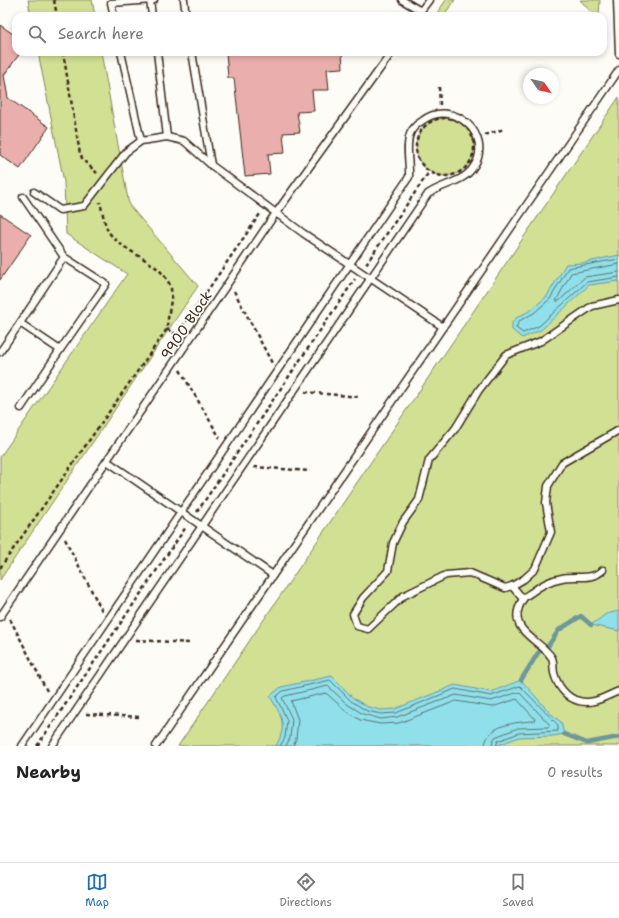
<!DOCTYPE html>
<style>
:root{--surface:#fff;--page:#f2f2f2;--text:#222;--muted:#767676;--line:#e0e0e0;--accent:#1f6fb2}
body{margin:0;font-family:"Shantell Sans",sans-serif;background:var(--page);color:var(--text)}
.compass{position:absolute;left:523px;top:68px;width:36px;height:36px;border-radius:50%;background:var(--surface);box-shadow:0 2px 6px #0003;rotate:124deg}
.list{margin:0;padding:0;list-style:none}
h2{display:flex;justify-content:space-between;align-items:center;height:52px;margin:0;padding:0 16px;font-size:17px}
h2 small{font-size:13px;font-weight:400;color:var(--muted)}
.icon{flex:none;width:22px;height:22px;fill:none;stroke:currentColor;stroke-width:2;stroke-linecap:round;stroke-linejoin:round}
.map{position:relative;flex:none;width:619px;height:746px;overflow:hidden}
.search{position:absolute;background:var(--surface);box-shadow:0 2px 6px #0003;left:12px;right:12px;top:12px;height:44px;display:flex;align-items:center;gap:10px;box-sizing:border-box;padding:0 14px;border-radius:12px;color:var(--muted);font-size:15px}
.sheet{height:116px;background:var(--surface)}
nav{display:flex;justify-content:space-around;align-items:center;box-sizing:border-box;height:56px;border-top:1px solid var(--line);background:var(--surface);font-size:11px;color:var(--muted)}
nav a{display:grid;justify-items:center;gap:2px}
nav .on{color:var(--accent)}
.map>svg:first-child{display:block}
.green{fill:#d2e094;stroke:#868559}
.water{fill:#8fe0eb;stroke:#6d9799}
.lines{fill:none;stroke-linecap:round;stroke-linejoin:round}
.shore{stroke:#5d7370;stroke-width:1}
.stream{stroke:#6d9799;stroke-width:4.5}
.building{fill:#eaafac;stroke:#3b2a1e}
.service-casing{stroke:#3b2a1e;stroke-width:9}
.path{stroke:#3b2a1e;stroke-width:2.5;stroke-dasharray:4 3;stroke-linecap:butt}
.service{stroke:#fdfcf7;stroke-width:6}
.labels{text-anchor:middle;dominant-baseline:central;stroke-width:3.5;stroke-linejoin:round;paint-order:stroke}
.street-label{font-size:14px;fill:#3b2a1e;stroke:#fdfcf7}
</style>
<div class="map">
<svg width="619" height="746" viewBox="0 0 619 746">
<rect width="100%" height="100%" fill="#fdfcf7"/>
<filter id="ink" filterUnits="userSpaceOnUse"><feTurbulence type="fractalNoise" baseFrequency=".025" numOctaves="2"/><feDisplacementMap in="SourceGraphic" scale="8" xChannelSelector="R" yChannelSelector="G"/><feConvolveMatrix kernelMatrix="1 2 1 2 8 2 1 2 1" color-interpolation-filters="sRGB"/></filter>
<g filter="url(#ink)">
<!-- green -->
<g class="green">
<path d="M28,0h64l3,16h-64z"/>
<path d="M446,0h9l-12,16h-8z"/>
<path d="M580,0h20l-1,15h-5z"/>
<path d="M38,52h63l28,153 69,81 -198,294v-123l127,-183 -61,-40 -2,-52z"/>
<path d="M619,97v649h-441z"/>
<circle cx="445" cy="147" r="29"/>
</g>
<!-- water -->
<g class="water">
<path d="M619,255v26l-30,4 -48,45 -19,8 -10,-8v-7l4,-5 15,-8 16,-14 19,-32 17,-1z"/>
<path d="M619,611v20l-28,-6 15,-11z"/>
<path d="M332,676l21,22 15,9 13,3 14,-1 60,-24 36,7 30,-12 30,34 10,8 3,12 -11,2 -34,1 -23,9h-220c12,-22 5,-30 -6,-50l11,-9z"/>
</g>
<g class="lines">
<!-- shore -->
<g class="shore">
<path d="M619,259l-51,9 -18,31 -16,14 -15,8 -3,7 7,5 16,-7 48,-44 32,-5"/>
<path d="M619,264l-48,9 -15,28h3l26,-24 34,-5"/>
<path d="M280,746l5,-8 2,-18 -11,-23 7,-6 47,-11 21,21 16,10 14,3 15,-1 59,-24 36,7 29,-10 38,39v6l-39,2 -21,8 -2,5"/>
<path d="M286,746l4,-8 2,-19 -10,-21 3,-2 43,-10 19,18 16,10 18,5 16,-2 59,-22 35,6 28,-9 31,33 -2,2 -30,1 -23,9 -4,9"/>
<path d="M293,746l3,-7 2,-19 -7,-19 35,-8 19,17 15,10 20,4 19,-1 57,-22 36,6 25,-8 18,20 -1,2c-16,1 -48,3 -49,25"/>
</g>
<!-- stream -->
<g class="stream">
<path d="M521,680l17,-27 10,-7 11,-16 22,-14 10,9"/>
<path d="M564,734l23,9 32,-6"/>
</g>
</g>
<!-- building -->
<g class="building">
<path d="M0,25l16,11v16h5l-17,23 4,23 41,29 -29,42 -20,-14z"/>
<path d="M226,52h116l1,16 -16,1 2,21h-17l2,21 -17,1 3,20 -17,1 2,20 -17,1 2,20 -25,2 -11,-98h-6z"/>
<path d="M0,214l31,21 -31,45z"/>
</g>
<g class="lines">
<defs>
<g id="service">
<path d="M150,0l2,16"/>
<path d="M184,0l2,16"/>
<path d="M402,0l19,11"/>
<path d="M617,0l2,54"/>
<path d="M114,16l-3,-13 43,-3"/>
<path d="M417,16l12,-16"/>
<path d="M121,52l20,89"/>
<path d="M157,52l10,85"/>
<path d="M192,52l19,113"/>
<path d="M34,192l26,18 24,-4 42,-54 15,-11 26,-4 17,4 27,24 92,68 140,94"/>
<path d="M23,197l41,60 42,27 -46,66 -40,-27 44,-66"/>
<path d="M619,300l-27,6 -51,35 -35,14 -27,35 -24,39 -26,31 -10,40 -16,22 -10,21 -5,28 -25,27 -10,16 4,12 11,3 35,-33 43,-21 24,-2 35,15 7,-2 12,-7 11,-10 16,-37 -5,-29 2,-17 14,-23 57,-33"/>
<path d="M0,352l20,-29"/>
<path d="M21,408l39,-58"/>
<path d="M107,461l166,114"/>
<path d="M603,570c-11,11 -28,5 -41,8 -11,2 -21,7 -30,14 -3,2 -7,4 -9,7 -20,32 18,40 29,59 2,4 1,11 2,15 3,12 12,25 25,28 14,4 27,-5 40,-10"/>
<path d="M512,586l11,13"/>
<path d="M0,617l271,-397 121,-168"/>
<path d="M22,746l387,-569c1,-13 -4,-30 1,-43 2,-5 7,-10 12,-13 31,-24 72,15 52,45 -10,17 -31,17 -46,28l-376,552"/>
<path d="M156,746l463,-676"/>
</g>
</defs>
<!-- service casing -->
<use href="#service" class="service-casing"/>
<!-- path -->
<g class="path">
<path d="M54,0l3,16"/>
<path d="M63,52l17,102 3,6 14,13"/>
<path d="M439,87l1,18"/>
<circle cx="445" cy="147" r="29"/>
<path d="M485,135l19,-6"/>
<path d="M366,264l63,-92"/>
<path d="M234,291l38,72"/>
<path d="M167,329l10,6 83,-121 2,1"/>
<path d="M180,370l40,68"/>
<path d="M305,392l55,5"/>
<path d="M254,467l56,4"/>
<path d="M197,512l158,-233"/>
<path d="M65,539l37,72"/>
<path d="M0,568l167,-239c0,-11 6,-32 4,-40 -8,-30 -51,-35 -64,-60 -3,-8 -5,-19 -7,-27"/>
<path d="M10,619l37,72"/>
<path d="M136,640l55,3"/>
<path d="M86,714l55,3"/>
<path d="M37,746l149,-219"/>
</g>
<!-- service -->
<use href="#service" class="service"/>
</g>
</g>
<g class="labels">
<!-- street labels -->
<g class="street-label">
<text transform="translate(186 325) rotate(-56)">9900 Block</text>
</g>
</g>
</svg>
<svg class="compass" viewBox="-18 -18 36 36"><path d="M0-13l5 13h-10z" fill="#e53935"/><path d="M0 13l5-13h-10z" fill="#767676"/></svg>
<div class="search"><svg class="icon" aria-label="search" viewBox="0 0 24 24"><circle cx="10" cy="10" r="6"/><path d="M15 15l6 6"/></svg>Search here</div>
</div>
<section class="sheet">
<h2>Nearby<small>0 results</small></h2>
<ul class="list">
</ul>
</section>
<nav>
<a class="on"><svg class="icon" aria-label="map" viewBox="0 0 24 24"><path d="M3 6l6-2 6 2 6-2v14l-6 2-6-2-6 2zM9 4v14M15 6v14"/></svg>Map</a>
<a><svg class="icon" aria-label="directions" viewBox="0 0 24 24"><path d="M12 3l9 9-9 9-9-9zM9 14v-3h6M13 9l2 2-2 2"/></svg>Directions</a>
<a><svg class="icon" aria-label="saved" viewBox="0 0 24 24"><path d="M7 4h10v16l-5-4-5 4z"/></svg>Saved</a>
</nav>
